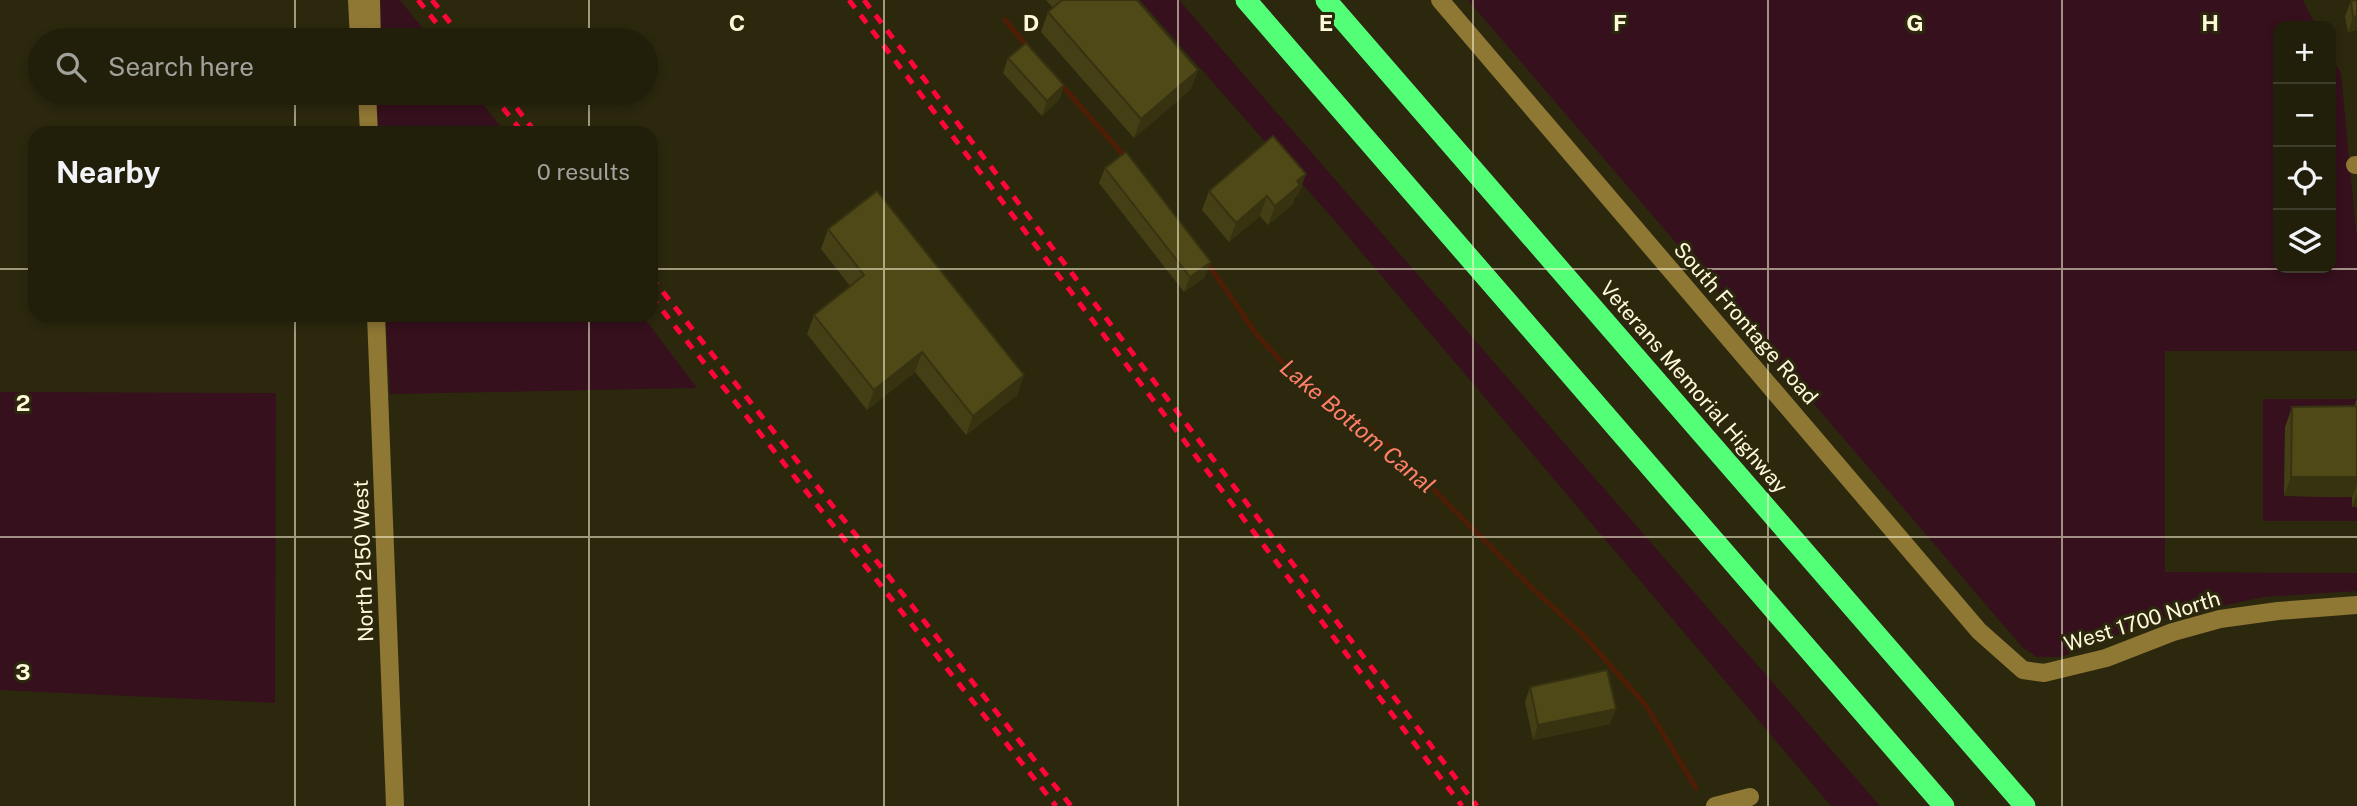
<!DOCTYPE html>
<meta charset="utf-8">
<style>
:root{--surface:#211e0a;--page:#2d2b18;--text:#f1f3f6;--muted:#a2a29c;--line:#3e3c2b}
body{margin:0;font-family:"Public Sans",sans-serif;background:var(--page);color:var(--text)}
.controls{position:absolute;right:21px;top:21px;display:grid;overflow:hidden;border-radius:14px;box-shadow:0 4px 10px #0003}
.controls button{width:63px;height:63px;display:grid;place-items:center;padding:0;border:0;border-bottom:2px solid var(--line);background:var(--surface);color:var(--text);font:35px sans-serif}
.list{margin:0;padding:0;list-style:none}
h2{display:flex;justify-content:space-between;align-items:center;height:91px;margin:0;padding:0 28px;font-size:30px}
h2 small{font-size:23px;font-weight:400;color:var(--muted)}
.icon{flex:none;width:38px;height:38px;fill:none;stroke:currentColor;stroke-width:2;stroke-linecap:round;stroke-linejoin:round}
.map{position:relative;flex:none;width:2357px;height:806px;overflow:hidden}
.search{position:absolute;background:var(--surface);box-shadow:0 4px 10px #0003;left:28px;top:28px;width:630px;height:77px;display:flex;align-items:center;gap:18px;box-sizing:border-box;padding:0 24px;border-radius:38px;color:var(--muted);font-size:26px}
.panel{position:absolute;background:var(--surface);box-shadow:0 4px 10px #0003;left:28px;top:126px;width:630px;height:196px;border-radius:21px}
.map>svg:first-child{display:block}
.green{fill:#36101d}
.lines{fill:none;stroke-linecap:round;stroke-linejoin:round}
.stream{stroke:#4e1d05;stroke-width:5}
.minor{stroke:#8f7734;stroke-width:18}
.highway{stroke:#54ff78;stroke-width:21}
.rail{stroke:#ff0538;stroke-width:5;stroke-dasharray:10 9;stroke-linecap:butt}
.wall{fill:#443f15}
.shaded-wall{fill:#373311}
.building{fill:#4f4918;stroke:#373311;stroke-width:2}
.grid{fill:none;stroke:#fff8d9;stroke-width:2;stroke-opacity:0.55}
.labels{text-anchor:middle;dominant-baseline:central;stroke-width:6;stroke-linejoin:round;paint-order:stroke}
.street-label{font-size:21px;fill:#fff8d9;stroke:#2c280e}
.water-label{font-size:23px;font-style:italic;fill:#ff7f67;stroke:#2c280e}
.grid-label{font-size:23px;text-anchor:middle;font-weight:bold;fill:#fff8d9;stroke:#2c280e;stroke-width:6;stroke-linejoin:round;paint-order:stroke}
</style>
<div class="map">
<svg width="2357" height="806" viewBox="0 0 2357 806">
<rect width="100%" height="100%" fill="#2c280e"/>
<!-- green -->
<g class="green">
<path d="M376,0h24l32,40h-56z"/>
<path d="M1140,0h39l701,806h-49l-496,-585z"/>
<path d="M1468,0h835l13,26h-38v242h53v-213l10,19 16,167v110h-192v221l192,1v18l-94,6 -105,23 -97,37h-24l-14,-9z"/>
<path d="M376,93h98l32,40h-129z"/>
<path d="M386,315h256l55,73 -307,6z"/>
<path d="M0,392l276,1 -1,310 -275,-13z"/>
<path d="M2263,399h94v16l-72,12 -1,69 68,1v10h5v14h-94z"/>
</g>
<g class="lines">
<!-- stream -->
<g class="stream">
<path d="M1005,20l25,29"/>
<path d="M1059,82l68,77"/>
<path d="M1206,261l51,74 36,39 64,44 45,40 130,130 51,47 62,69 51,84"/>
</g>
<!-- minor -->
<g class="minor">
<path d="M357,0l2,40"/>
<path d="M371,0l1,40"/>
<path d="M1440,0l539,631 44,39 21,3 62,-15 67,-26 47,-13 58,-8 79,-6"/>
<path d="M367,93l2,40"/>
<path d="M2355,165h2"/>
<path d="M376,315l19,491"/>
<path d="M1715,806l35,-9"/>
</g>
<!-- highway -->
<g class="highway">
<path d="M1246,0l698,806"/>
<path d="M1326,0l699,806"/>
</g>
<!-- rail -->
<g class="rail">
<path d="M418,0l32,40"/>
<path d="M432,0l32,40"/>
<path d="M849,0l613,806"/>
<path d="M864,0l613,806"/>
<path d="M491,93l32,40"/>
<path d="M505,93l31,40"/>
<path d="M651,277l420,529"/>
<path d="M651,296l405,510"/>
</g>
</g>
<!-- wall -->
<g class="wall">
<path d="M1046,0h91l61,70 -8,20 -56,48 -93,-106 7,-20 5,-4z"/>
<path d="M2352,0h5v30l-9,2 -3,-16 6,-15z"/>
<path d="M1008,58l56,27 -5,15 -17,16 -39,-43z"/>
<path d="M1105,168l100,109 -21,15 -85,-109z"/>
<path d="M1209,191l90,3 -4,3 -2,7 -25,21 -8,-9 -31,26 -27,-32z"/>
<path d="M828,229l196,146 -7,20 -51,40 -51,-63 -48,38 -60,-76 7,-19 36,-29 -29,-37z"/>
<path d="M2357,398v109h-5v-10l-68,-1 1,-69 7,-20 62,-1z"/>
<path d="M1530,687l80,37 -77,16 -8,-38z"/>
</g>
<!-- shaded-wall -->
<g class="shaded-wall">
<path d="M2357,16v14l-9,2 5,-15z"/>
<path d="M1198,70l-8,20 -56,48 7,-19z"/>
<path d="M1064,85l-5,15 -17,16 5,-15z"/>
<path d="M1306,174l-7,20 -4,3 -2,7 -25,21 7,-19 22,-25z"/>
<path d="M1267,196l-7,20 -31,26 7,-19z"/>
<path d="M1211,262l-6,15 -21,15 6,-15z"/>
<path d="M922,352l-7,20 -48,38 7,-20z"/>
<path d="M1024,375l-7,20 -51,40 7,-19z"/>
<path d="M2291,477h66v7l-5,13 -68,-1z"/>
<path d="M2357,494v13h-5z"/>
<path d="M1616,709l-6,15 -77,16 5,-15z"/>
</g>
<!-- building -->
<g class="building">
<path d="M1062,0h75l61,70 -57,49 -93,-107z"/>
<path d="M2357,0v16l-4,1 -2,-16z"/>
<path d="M1026,43l38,42 -17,16 -39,-43z"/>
<path d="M1273,136l33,38 -9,7 3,4 -25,21 -8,-10 -31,27 -27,-32z"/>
<path d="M1126,152l85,110 -21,15 -85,-109z"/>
<path d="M877,191l147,184 -51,41 -51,-64 -48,38 -60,-75 50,-40 -36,-46z"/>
<path d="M2357,406v71h-66l1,-70z"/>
<path d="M1607,670l9,39 -78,16 -8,-38z"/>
</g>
<!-- grid -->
<path class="grid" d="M295,0v40M589,0v40M884,0v806M1178,0v806M1473,0v806M1768,0v806M2062,0v806M295,93v40M589,93v40M0,269h35M651,269h1706M295,315v491M589,315v491M0,537h2357"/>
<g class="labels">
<!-- street labels -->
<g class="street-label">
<text transform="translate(1746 323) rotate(49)">South Frontage Road</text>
<text transform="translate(1694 387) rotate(49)">Veterans Memorial Highway</text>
<text transform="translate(363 561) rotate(-92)">North 2150 West</text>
<text transform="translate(2142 621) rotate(-17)">West 1700 North</text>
</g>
<!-- water labels -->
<g class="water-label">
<text transform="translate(1358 426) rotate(40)">Lake Bottom Canal</text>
</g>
</g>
<g class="grid-label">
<text x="737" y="31">C</text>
<text x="1031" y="31">D</text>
<text x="1326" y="31">E</text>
<text x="1620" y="31">F</text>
<text x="1915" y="31">G</text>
<text x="2210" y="31">H</text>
<text x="23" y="411">2</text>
<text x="23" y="680">3</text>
</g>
</svg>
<div class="controls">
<button>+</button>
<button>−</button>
<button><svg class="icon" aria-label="locate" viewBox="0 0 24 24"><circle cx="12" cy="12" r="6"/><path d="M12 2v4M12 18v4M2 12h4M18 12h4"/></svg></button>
<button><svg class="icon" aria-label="layers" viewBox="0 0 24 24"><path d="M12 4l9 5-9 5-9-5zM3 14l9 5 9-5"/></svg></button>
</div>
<div class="search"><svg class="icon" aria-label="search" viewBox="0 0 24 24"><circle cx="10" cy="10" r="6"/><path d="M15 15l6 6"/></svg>Search here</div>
<section class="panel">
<h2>Nearby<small>0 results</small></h2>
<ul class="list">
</ul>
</section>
</div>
